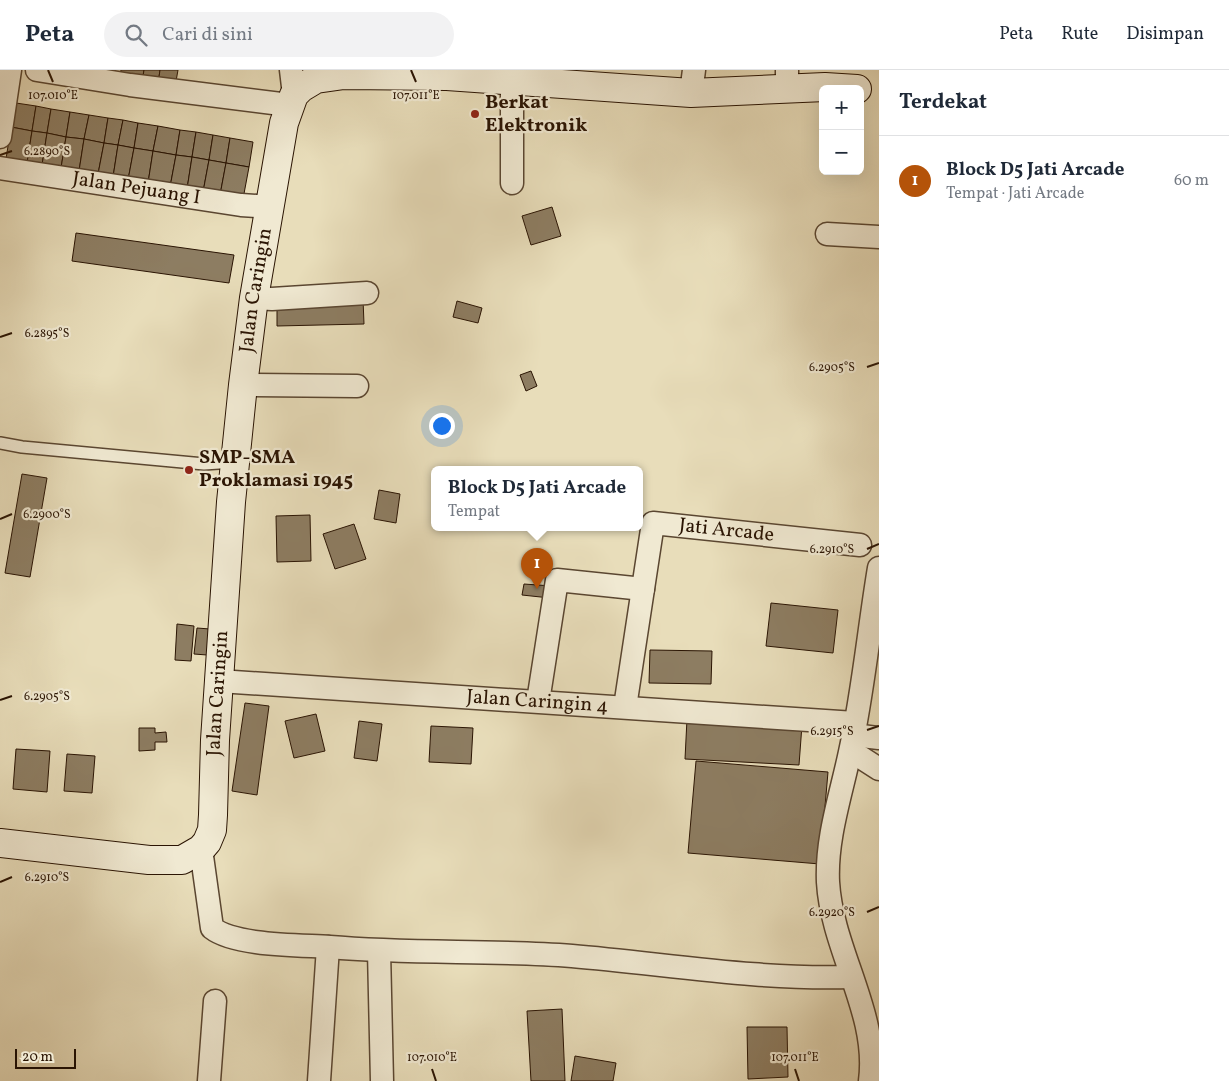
<!DOCTYPE html>
<html lang="id">
<meta charset="utf-8">
<style>
:root{--surface:#fff;--page:#f2f2f3;--text:#1f2937;--muted:#747a83;--line:#e0e1e3;--accent:#b45309}
body{margin:0;font-family:Vollkorn,serif;background:var(--page);color:var(--text)}
.controls{position:absolute;right:15px;top:15px;display:grid;overflow:hidden;border-radius:8px;box-shadow:0 5px 20px #0002}
.controls button{width:45px;height:45px;display:grid;place-items:center;padding:0;border:0;border-bottom:1px solid var(--line);background:var(--surface);color:var(--text);font:25px sans-serif}
.scale{position:absolute;left:15px;bottom:12px;width:61px;box-sizing:border-box;padding-left:5px;border:2px solid #2a1403;border-top:0;font-size:14px;line-height:18px;white-space:nowrap;color:#2a1403;-webkit-text-stroke:4px #f0e9d2;paint-order:stroke}
.you{position:absolute;left:441px;top:355px;width:18px;height:18px;margin:-12px;border:4px solid #fff;border-radius:50%;background:#1a73e8;box-shadow:0 0 0 8px #1a73e833}
.badge{display:grid;place-items:center;width:32px;height:32px;border-radius:50%;background:var(--accent);color:#fff;font-size:16px;font-weight:700}
.pin{position:absolute;translate:-50% -41px;filter:drop-shadow(0 1px 2px #0008)}
.pin::after{content:'';position:absolute;top:26px;width:18px;height:15px;background:inherit;clip-path:polygon(0 0,100% 0,50% 100%)}
.popup{position:absolute;left:431px;top:396px;width:212px;height:65px;box-sizing:border-box;display:grid;place-content:center;border-radius:8px;background:var(--surface);filter:drop-shadow(0 1px 4px #0005);font-size:16px;white-space:nowrap;color:var(--muted)}
.popup b{font-size:19px;color:var(--text)}
.popup::after{content:'';position:absolute;left:50%;top:100%;margin-left:-10px;border:10px solid transparent;border-top-color:var(--surface)}
.list{margin:0;padding:0;list-style:none}
h2{display:flex;justify-content:space-between;align-items:center;height:65px;margin:0;padding:0 20px;font-size:21px}
h2 small{font-size:16px;font-weight:400;color:var(--muted)}
.list li{display:grid;grid-template-columns:32px 1fr auto;gap:15px;align-items:center;box-sizing:border-box;height:90px;padding:0 20px;border-top:1px solid var(--line)}
.list b{display:block;font-size:19px;white-space:nowrap}
.list p{margin:0;font-size:16px;white-space:nowrap;color:var(--muted)}
.list em{font-size:16px;font-style:normal;color:var(--muted)}
.icon{flex:none;width:28px;height:28px;fill:none;stroke:currentColor;stroke-width:2;stroke-linecap:round;stroke-linejoin:round}
.map{position:relative;flex:none;width:879px;height:1011px;overflow:hidden}
header{display:flex;align-items:center;gap:30px;box-sizing:border-box;height:70px;padding:0 25px;background:var(--surface);border-bottom:1px solid var(--line)}
header strong{font-size:24px}
nav{display:flex;gap:28px;margin-inline-start:auto;font-size:18px}
.search{width:350px;height:45px;background:var(--page);display:flex;align-items:center;gap:12px;box-sizing:border-box;padding:0 18px;border-radius:28px;color:var(--muted);font-size:19px}
main{display:flex}
aside{flex:1;background:var(--surface)}
.map>svg:first-child{display:block}
.building{fill:#8d7d62;stroke:#2a1403}
.lines{fill:none;stroke-linecap:round;stroke-linejoin:round}
.lane-casing{stroke:#5a4631;stroke-width:14}
.street-casing{stroke:#5a4631;stroke-width:25}
.secondary-casing{stroke:#2a1403;stroke-width:30}
.lane{stroke:#f0e9d2;stroke-width:11}
.street{stroke:#f0e9d2;stroke-width:22}
.secondary{stroke:#f0e9d2;stroke-width:28}
.ticks{fill:none;stroke:#2a1403;stroke-width:2}
.poi-dot{fill:#8f2418;stroke:#f0e9d2;stroke-width:2}
.labels{text-anchor:middle;dominant-baseline:central;stroke-width:4.5;stroke-linejoin:round;paint-order:stroke}
.poi-label{font-size:20px;font-weight:bold;fill:#2a1403;stroke:#f0e9d2;text-anchor:start}
.street-label{font-size:20px;fill:#2a1403;stroke:#f0e9d2}
.ticks-label{font-size:12px;text-anchor:middle;fill:#2a1403;stroke:#f0e9d2;stroke-width:4.5;stroke-linejoin:round;paint-order:stroke}
</style>
<header>
<strong>Peta</strong>
<div class="search"><svg class="icon" aria-label="search" viewBox="0 0 24 24"><circle cx="10" cy="10" r="6"/><path d="M15 15l6 6"/></svg>Cari di sini</div>
<nav><a>Peta</a><a>Rute</a><a>Disimpan</a></nav>
</header>
<main>
<div class="map">
<svg width="879" height="1011" viewBox="0 0 879 1011">
<rect width="100%" height="100%" fill="#e8ddba"/>
<filter id="stains"><feTurbulence type="fractalNoise" baseFrequency=".004" numOctaves="4"/><feColorMatrix values="0 0 0 0 .2 0 0 0 0 .09 0 0 0 0 .02 0 0 0 .5 -.17"/></filter>
<radialGradient id="worn" r=".72"><stop offset=".6" stop-color="#630" stop-opacity="0"/><stop offset="1" stop-color="#630" stop-opacity=".3"/></radialGradient>
<!-- building -->
<g class="building">
<path d="M121,0h23l-2,12 -23,-4z"/>
<path d="M144,0h16l-2,14 -16,-2z"/>
<path d="M160,0h18l-3,17 -17,-3z"/>
<path d="M16,33l20,3 -4,25 -21,-4z"/>
<path d="M36,36l15,3 -4,24 -15,-2z"/>
<path d="M51,39l19,3 -4,25 -19,-4z"/>
<path d="M70,42l19,3 -5,24 -18,-2z"/>
<path d="M89,45l19,3 -4,25 -20,-4z"/>
<path d="M108,48l15,2 -5,25 -14,-2z"/>
<path d="M123,50l15,3 -4,25 -16,-3z"/>
<path d="M138,53l20,3 -5,25 -19,-3z"/>
<path d="M158,56l22,4 -4,25 -23,-4z"/>
<path d="M11,57l21,4 -5,32 -21,-4z"/>
<path d="M180,60l16,2 -4,25 -16,-2z"/>
<path d="M32,61l15,2 -5,32 -15,-2z"/>
<path d="M196,62l17,3 -4,25 -17,-3z"/>
<path d="M47,63l19,4 -5,31 -19,-3z"/>
<path d="M213,65l17,3 -4,25 -17,-3z"/>
<path d="M66,67l18,2 -5,32 -18,-3z"/>
<path d="M230,68l23,4 -4,25 -23,-4z"/>
<path d="M84,69l20,4 -6,31 -19,-3z"/>
<path d="M104,73l14,2 -5,32 -15,-3z"/>
<path d="M118,75l16,3 -6,32 -15,-3z"/>
<path d="M134,78l19,3 -5,32 -20,-3z"/>
<path d="M153,81l23,4 -6,32 -22,-4z"/>
<path d="M176,85l16,2 -5,32 -17,-2z"/>
<path d="M192,87l17,3 -6,32 -16,-3z"/>
<path d="M209,90l17,3 -6,32 -17,-3z"/>
<path d="M226,93l23,4 -6,32 -23,-4z"/>
<path d="M552,137l9,29 -30,9 -9,-29z"/>
<path d="M76,163l158,22 -5,28 -157,-22z"/>
<path d="M363,229l1,25 -87,2v-25z"/>
<path d="M457,231l25,7 -4,15 -25,-6z"/>
<path d="M531,301l6,15 -11,5 -6,-16z"/>
<path d="M22,404l25,4 -17,99 -25,-4z"/>
<path d="M379,420l21,4 -4,29 -22,-4z"/>
<path d="M310,445l1,46 -34,1 -1,-46z"/>
<path d="M354,454l12,35 -31,10 -12,-35z"/>
<path d="M524,514l28,2 -2,12 -28,-3z"/>
<path d="M771,533l67,7 -5,43 -67,-7z"/>
<path d="M177,554l17,2 -3,35 -16,-1z"/>
<path d="M197,558l13,1 -3,26 -13,-1z"/>
<path d="M650,580l62,1 -1,33 -62,-1z"/>
<path d="M245,633l24,3 -12,89 -25,-4z"/>
<path d="M316,644l9,37 -31,7 -9,-37z"/>
<path d="M687,649l115,6 -3,40 -114,-6z"/>
<path d="M359,651l23,3 -5,37 -23,-3z"/>
<path d="M431,656l42,2 -2,36 -42,-2z"/>
<path d="M139,658h16v5l11,-1 1,10h-12v8l-16,1z"/>
<path d="M16,679l34,2 -3,41 -34,-3z"/>
<path d="M67,684l28,2 -3,37 -28,-2z"/>
<path d="M696,691l132,11 -8,92 -132,-11z"/>
<path d="M562,939l3,72h-34l-4,-70z"/>
<path d="M747,957h40l1,50 -40,2z"/>
<path d="M575,986l41,7 -3,18h-42z"/>
</g>
<g class="lines">
<defs>
<path id="lane" d="M0,373l22,4 182,17 30,-2"/>
<g id="street">
<path d="M37,0l93,15 159,20"/>
<path d="M291,0l3,25"/>
<path d="M787,18v-18"/>
<path d="M691,23l3,-23"/>
<path d="M0,67l10,-67"/>
<path id="s1" d="M0,98l241,37 30,2"/>
<path d="M512,113v-113"/>
<path d="M827,164l52,3"/>
<path d="M254,228l18,1 95,-6"/>
<path d="M243,315l114,1"/>
<path id="s2" d="M219,611l636,42"/>
<path d="M539,625l18,-115 86,9"/>
<path id="s3" d="M625,637l28,-184 207,22"/>
<path d="M853,665l26,3"/>
<path d="M851,681l28,18"/>
<path d="M201,779l11,79c23,18 88,17 118,19 81,7 162,3 242,9 94,8 186,24 279,21"/>
<path d="M379,881l3,130"/>
<path d="M209,1011l6,-80"/>
<path d="M319,1011l9,-134"/>
<path d="M870,1011c9,-68 -38,-130 -42,-199 -2,-44 13,-87 22,-130 13,-59 19,-124 29,-184"/>
</g>
<g id="secondary">
<path id="s4" d="M0,773l149,17h33l19,-11 6,-7 5,-12 1,-15 2,-75 16,-238 12,-117 11,-87 30,-175 10,-28 7,-7 15,-9 28,-4 103,1 244,17 134,-6 32,2"/>
</g>
</defs>
<!-- lane casing -->
<use href="#lane" class="lane-casing"/>
<!-- street casing -->
<use href="#street" class="street-casing"/>
<!-- secondary casing -->
<use href="#secondary" class="secondary-casing"/>
<!-- lane -->
<use href="#lane" class="lane"/>
<!-- street -->
<use href="#street" class="street"/>
<!-- secondary -->
<use href="#secondary" class="secondary"/>
</g>
<!-- ticks -->
<path class="ticks" d="M48,0l5,12M411,0l5,12M0,85l12,-4M0,267l12,-4M867,297l12,-4M0,449l12,-5M867,479l12,-5M0,630l12,-4M867,660l12,-4M0,812l12,-5M867,842l12,-5M432,999l4,12M795,999l4,12"/>
<!-- markers -->
<g class="poi-dot">
<circle cx="475" cy="44" r="5"/>
<circle cx="189" cy="400" r="5"/>
</g>
<g class="labels">
<!-- poi labels -->
<g class="poi-label">
<text x="485" y="33">Berkat<tspan x="485" dy="23">Elektronik</tspan></text>
<text x="199" y="388">SMP-SMA<tspan x="199" dy="23">Proklamasi 1945</tspan></text>
</g>
<!-- street labels -->
<g class="street-label">
<text stroke="none"><textPath href="#s1" startOffset="138">Jalan Pejuang I</textPath></text>
<text stroke="none"><textPath href="#s4" startOffset="769">Jalan Caringin</textPath></text>
<text stroke="none"><textPath href="#s3" startOffset="260">Jati Arcade</textPath></text>
<text stroke="none"><textPath href="#s4" startOffset="364">Jalan Caringin</textPath></text>
<text stroke="none"><textPath href="#s2" startOffset="319">Jalan Caringin 4</textPath></text>
</g>
</g>
<g class="ticks-label">
<text x="53" y="29">107.010°E</text>
<text x="416" y="29">107.011°E</text>
<text x="47" y="85">6.2890°S</text>
<text x="47" y="267">6.2895°S</text>
<text x="832" y="301">6.2905°S</text>
<text x="47" y="448">6.2900°S</text>
<text x="832" y="483">6.2910°S</text>
<text x="47" y="630">6.2905°S</text>
<text x="832" y="665">6.2915°S</text>
<text x="47" y="811">6.2910°S</text>
<text x="832" y="846">6.2920°S</text>
<text x="432" y="991">107.010°E</text>
<text x="795" y="991">107.011°E</text>
</g>
<rect width="100%" height="100%" filter="url(#stains)"/>
<rect width="100%" height="100%" fill="url(#worn)"/>
</svg>
<div class="controls">
<button>+</button>
<button>−</button>
</div>
<div class="scale">20 m</div>
<div class="you"></div>
<div class="pin badge" style="left:537px;top:519px">1</div>
<div class="popup"><b>Block D5 Jati Arcade</b>Tempat</div>
</div>
<aside>
<h2>Terdekat<small></small></h2>
<ul class="list">
<li><span class="badge">1</span><div><b>Block D5 Jati Arcade</b><p>Tempat · Jati Arcade</p></div><em>60 m</em></li>
</ul>
</aside>
</main>
